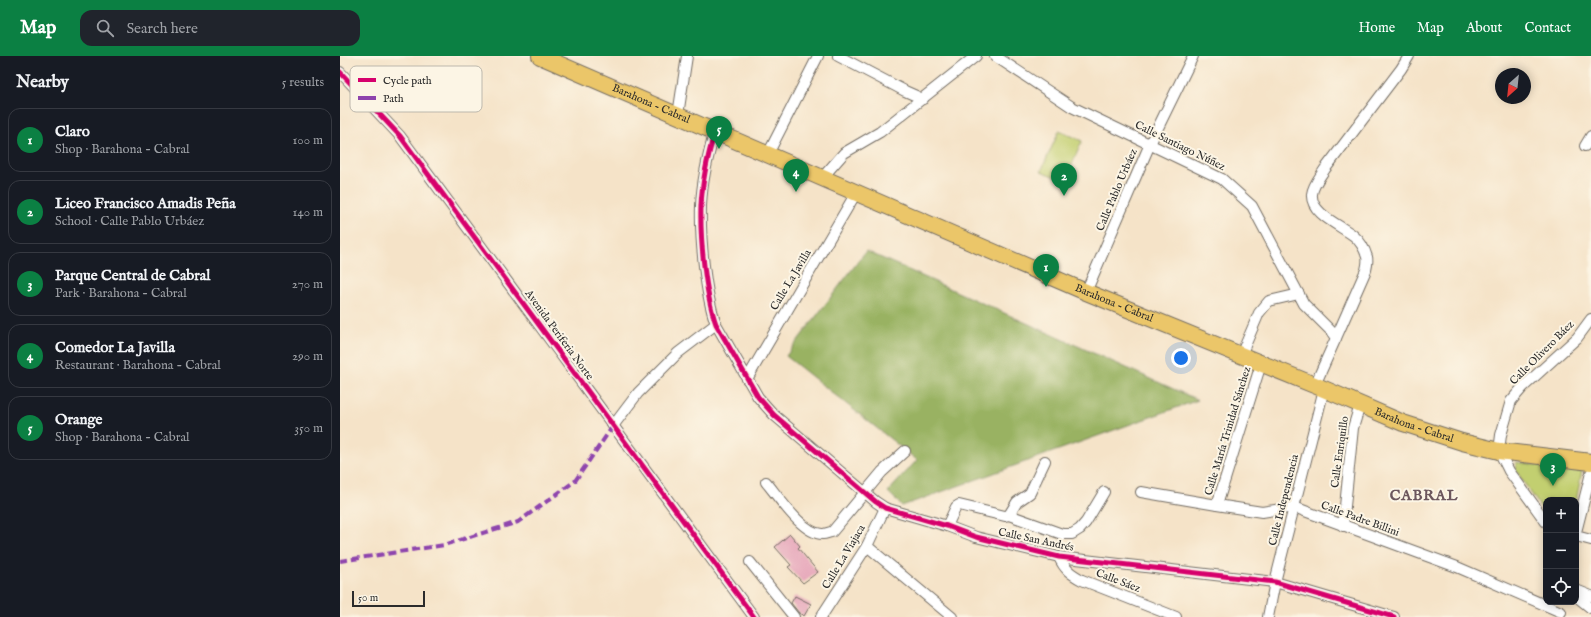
<!DOCTYPE html>
<meta charset="utf-8">
<style>
:root{--surface:#171b24;--page:#20242c;--text:#f1f3f6;--muted:#9ea1a6;--line:#363941;--accent:#0b8043}
body{margin:0;font-family:"IM FELL English",serif;background:var(--page);color:var(--text)}
.controls{position:absolute;right:12px;bottom:12px;display:grid;overflow:hidden;border-radius:8px;box-shadow:0 2px 10px #0003}
.controls button{width:36px;height:36px;display:grid;place-items:center;padding:0;border:0;border-bottom:1px solid var(--line);background:var(--surface);color:var(--text);font:20px sans-serif}
.compass{position:absolute;left:1155px;top:12px;width:36px;height:36px;border-radius:50%;background:var(--surface);box-shadow:0 2px 10px #0003;rotate:207deg}
.scale{position:absolute;left:12px;bottom:10px;width:73px;box-sizing:border-box;padding-left:4px;border:2px solid #2b2b2b;border-top:0;font-size:11px;line-height:14px;white-space:nowrap;color:#2b2b2b;-webkit-text-stroke:3px #fcf5e5;paint-order:stroke}
.you{position:absolute;left:841px;top:302px;width:14px;height:14px;margin:-10px;border:3px solid #fff;border-radius:50%;background:#1a73e8;box-shadow:0 0 0 6px #1a73e833}
.badge{display:grid;place-items:center;width:26px;height:26px;border-radius:50%;background:var(--accent);color:#fff;font-size:13px;font-weight:700}
.pin{position:absolute;translate:-50% -33px;filter:drop-shadow(0 1px 2px #0008)}
.pin::after{content:'';position:absolute;top:21px;width:14px;height:12px;background:inherit;clip-path:polygon(0 0,100% 0,50% 100%)}
.list{margin:0;padding:0;list-style:none}
h2{display:flex;justify-content:space-between;align-items:center;height:52px;margin:0;padding:0 16px;font-size:17px}
h2 small{font-size:13px;font-weight:400;color:var(--muted)}
.list li{display:grid;grid-template-columns:26px 1fr auto;gap:12px;align-items:center;box-sizing:border-box;height:64px;margin:0 8px 8px;padding:0 8px;border:1px solid var(--line);border-radius:12px}
.list b{display:block;font-size:15px;white-space:nowrap}
.list p{margin:0;font-size:13px;white-space:nowrap;color:var(--muted)}
.list em{font-size:13px;font-style:normal;color:var(--muted)}
.icon{flex:none;width:22px;height:22px;fill:none;stroke:currentColor;stroke-width:2;stroke-linecap:round;stroke-linejoin:round}
.map{position:relative;flex:none;width:1251px;height:561px;overflow:hidden}
header{display:flex;align-items:center;gap:24px;box-sizing:border-box;height:56px;padding:0 20px;background:var(--accent);color:#fff}
header strong{font-size:19px}
nav{display:flex;gap:22px;margin-inline-start:auto;font-size:14px}
.search{width:280px;height:36px;background:var(--page);display:flex;align-items:center;gap:10px;box-sizing:border-box;padding:0 14px;border-radius:12px;color:var(--muted);font-size:15px}
main{display:flex}
aside{flex:1;background:var(--surface)}
.map>svg:first-child{display:block}
.green{fill:#c2cf70;stroke:#767d4e}
.forest{fill:#99b262;stroke:#626e46}
.building{fill:#e7a8bb}
.lines{fill:none;stroke-linecap:round;stroke-linejoin:round}
.minor-casing{stroke:#726b62;stroke-width:12}
.primary-casing{stroke:#726b62;stroke-width:18}
.minor{stroke:#fff;stroke-width:10}
.primary{stroke:#ebc669;stroke-width:16}
.quiet{stroke:#8e44ad;stroke-width:4;stroke-dasharray:8 4;stroke-linecap:butt}
.cycleway-casing{stroke:#fcf5e5;stroke-width:8}
.cycleway{stroke:#d6006c;stroke-width:5}
.labels{text-anchor:middle;dominant-baseline:central;stroke-width:4;stroke-linejoin:round;paint-order:stroke}
.street-label{font-size:11px;fill:#2b2b2b;stroke:#fcf5e5}
.district-label{font-size:15px;font-weight:bold;letter-spacing:1px;fill:#6d575d;stroke:#fcf5e5}
.key{fill:#fcf5e5;stroke:#bdb8ad;stroke-width:1}
.key-label{font-size:11px;fill:#2b2b2b}
</style>
<header>
<strong>Map</strong>
<div class="search"><svg class="icon" aria-label="search" viewBox="0 0 24 24"><circle cx="10" cy="10" r="6"/><path d="M15 15l6 6"/></svg>Search here</div>
<nav><a>Home</a><a>Map</a><a>About</a><a>Contact</a></nav>
</header>
<main>
<aside>
<h2>Nearby<small>5 results</small></h2>
<ul class="list">
<li><span class="badge">1</span><div><b>Claro</b><p>Shop · Barahona - Cabral</p></div><em>100 m</em></li>
<li><span class="badge">2</span><div><b>Liceo Francisco Amadis Peña</b><p>School · Calle Pablo Urbáez</p></div><em>140 m</em></li>
<li><span class="badge">3</span><div><b>Parque Central de Cabral</b><p>Park · Barahona - Cabral</p></div><em>270 m</em></li>
<li><span class="badge">4</span><div><b>Comedor La Javilla</b><p>Restaurant · Barahona - Cabral</p></div><em>290 m</em></li>
<li><span class="badge">5</span><div><b>Orange</b><p>Shop · Barahona - Cabral</p></div><em>350 m</em></li>
</ul>
</aside>
<div class="map">
<svg width="1251" height="561" viewBox="0 0 1251 561">
<rect width="100%" height="100%" fill="#fcf5e5"/>
<filter id="ink" filterUnits="userSpaceOnUse"><feTurbulence type="fractalNoise" baseFrequency=".025" numOctaves="2"/><feDisplacementMap in="SourceGraphic" scale="8" xChannelSelector="R" yChannelSelector="G"/><feConvolveMatrix kernelMatrix="1 2 1 2 8 2 1 2 1" color-interpolation-filters="sRGB"/></filter>
<filter id="wash" filterUnits="userSpaceOnUse"><feTurbulence type="fractalNoise" baseFrequency=".012" numOctaves="4" result="noise"/><feDisplacementMap in="SourceGraphic" scale="16" xChannelSelector="R" yChannelSelector="G"/><feGaussianBlur stdDeviation="0.9" result="paint"/><feColorMatrix in="noise" values="0 0 0 0 0 0 0 0 0 0 0 0 0 0 0 0 0 1.4 0 .05"/><feComposite in="paint" operator="in"/></filter>
<g filter="url(#wash)">
<rect width="100%" height="100%" fill="#f5e3c8"/>
<!-- green -->
<g class="green">
<path d="M719,75l23,10 -17,40 -24,-10z"/>
<path d="M1176,406l66,9 -6,31v-2h-30v15l-30,-44z"/>
</g>
<!-- forest -->
<path class="forest" d="M526,195l332,149 -296,106 -14,-14 29,-32 -131,-104z"/>
<g id="blocks">
<!-- building -->
<g class="building">
<path d="M450,478l10,12 -2,2 20,24 -15,11 -15,-16 3,-2 -16,-18z"/>
<path d="M455,540l16,8 -7,12 -5,-3 -8,-10z"/>
</g>
</g>
</g>
<g filter="url(#ink)">
<use href="#blocks" fill-opacity="0" stroke="#726b62" stroke-width="1"/>
<g class="lines">
<defs>
<g id="minor">
<path d="M498,0l67,35 18,8"/>
<path d="M655,0l77,51 150,72 30,27 52,98 27,27 5,7 -21,47"/>
<path d="M0,16l60,64 354,481"/>
<path d="M338,59l9,-59"/>
<path d="M375,75c-7,24 -13,50 -14,75 -1,33 4,87 15,118l42,73 16,18 102,87 9,6 62,18 29,11 83,20 216,25 119,35"/>
<path d="M1245,90l6,-10"/>
<path d="M428,98l50,-98"/>
<path d="M482,122l22,-25 36,-21 96,-76"/>
<path d="M746,236l64,-148 43,-88"/>
<path d="M996,282l30,-68c1,-4 2,-9 1,-13 -2,-7 -7,-16 -13,-21 -12,-10 -44,-22 -42,-42 1,-9 8,-17 13,-25l76,-100 8,-13"/>
<path d="M901,299l18,-42 10,-12 30,-7"/>
<path d="M407,323l109,-186"/>
<path d="M273,370l25,-33 40,-40 38,-29"/>
<path d="M426,426c12,14 37,53 57,52 3,0 6,-2 9,-2l50,-60 23,-21"/>
<path d="M801,436l76,13 45,7 32,-5 163,60 104,45"/>
<path d="M877,449l44,-141"/>
<path d="M669,459l53,19h10l8,-5 6,-7 18,-30"/>
<path d="M1206,466l-37,-51 -10,-20 2,-16 10,-34 12,-14 54,-49 14,-19"/>
<path d="M607,470l9,-19 3,-2 46,11 4,-1 8,-13 13,-9 15,-32"/>
<path d="M1003,470l10,-98 7,-23"/>
<path d="M1236,476l15,-59"/>
<path d="M1236,480l15,4"/>
<path d="M527,490l85,71"/>
<path d="M719,501c5,12 12,17 23,23l94,37"/>
<path d="M410,506l44,55"/>
<path d="M1236,534l15,6"/>
<path d="M1236,540l15,12"/>
<path d="M481,561l46,-71 18,-38"/>
<path d="M928,561l7,-35 49,-193"/>
</g>
<g id="primary">
<path id="s1" d="M200,0l546,236 238,97 79,34 59,19 37,9 92,11"/>
</g>
</defs>
<!-- minor casing -->
<use href="#minor" class="minor-casing"/>
<!-- primary casing -->
<use href="#primary" class="primary-casing"/>
<!-- minor -->
<use href="#minor" class="minor"/>
<!-- primary -->
<use href="#primary" class="primary"/>
<!-- quiet -->
<path class="quiet" d="M0,505l104,-16 74,-23 57,-41 38,-55"/>
<defs>
<g id="cycleway">
<path d="M0,16l60,64 354,481"/>
<path d="M375,75c-7,24 -13,50 -14,75 -1,33 4,87 15,118l42,73 16,18 102,87 9,6 62,18 29,11 83,20 216,25 119,35"/>
</g>
</defs>
<!-- cycleway casing -->
<use href="#cycleway" class="cycleway-casing"/>
<!-- cycleway -->
<use href="#cycleway" class="cycleway"/>
</g>
</g>
<g class="labels">
<!-- street labels -->
<g class="street-label">
<text stroke="none"><textPath href="#s1" startOffset="121">Barahona - Cabral</textPath></text>
<text transform="translate(840 90) rotate(26)">Calle Santiago Núñez</text>
<text transform="translate(777 134) rotate(-67)">Calle Pablo Urbáez</text>
<text transform="translate(451 224) rotate(-59)">Calle La Javilla</text>
<text stroke="none"><textPath href="#s1" startOffset="625">Barahona - Cabral</textPath></text>
<text transform="translate(219 279) rotate(54)">Avenida Periferia Norte</text>
<text transform="translate(1202 297) rotate(-45)">Calle Olivero Báez</text>
<text stroke="none"><textPath href="#s1" startOffset="949">Barahona - Cabral</textPath></text>
<text transform="translate(888 375) rotate(-73)">Calle María Trinidad Sánchez</text>
<text transform="translate(1000 396) rotate(-82)">Calle Enriquillo</text>
<text transform="translate(944 444) rotate(-76)">Calle Independencia</text>
<text transform="translate(1020 463) rotate(20)">Calle Padre Billini</text>
<text transform="translate(696 484) rotate(12)">Calle San Andrés</text>
<text transform="translate(504 501) rotate(-59)">Calle La Viajaca</text>
<text transform="translate(778 525) rotate(21)">Calle Sáez</text>
</g>
<!-- district labels -->
<g class="district-label">
<text x="1084" y="439">CABRAL</text>
</g>
</g>
<!-- legend -->
<rect x="10" y="10" width="132" height="46" rx="6" class="key"/>
<rect x="18" y="22" width="18" height="4" fill="#d6006c"/>
<rect x="18" y="40" width="18" height="4" fill="#8e44ad"/>
<g class="key-label">
<text x="43" y="28">Cycle path</text>
<text x="43" y="46">Path</text>
</g>
</svg>
<div class="controls">
<button>+</button>
<button>−</button>
<button><svg class="icon" aria-label="locate" viewBox="0 0 24 24"><circle cx="12" cy="12" r="6"/><path d="M12 2v4M12 18v4M2 12h4M18 12h4"/></svg></button>
</div>
<svg class="compass" viewBox="-18 -18 36 36"><path d="M0-13l5 13h-10z" fill="#e53935"/><path d="M0 13l5-13h-10z" fill="#9ea1a6"/></svg>
<div class="scale">50 m</div>
<div class="you"></div>
<div class="pin badge" style="left:706px;top:231px">1</div>
<div class="pin badge" style="left:724px;top:140px">2</div>
<div class="pin badge" style="left:1213px;top:430px">3</div>
<div class="pin badge" style="left:456px;top:136px">4</div>
<div class="pin badge" style="left:379px;top:93px">5</div>
</div>
</main>
